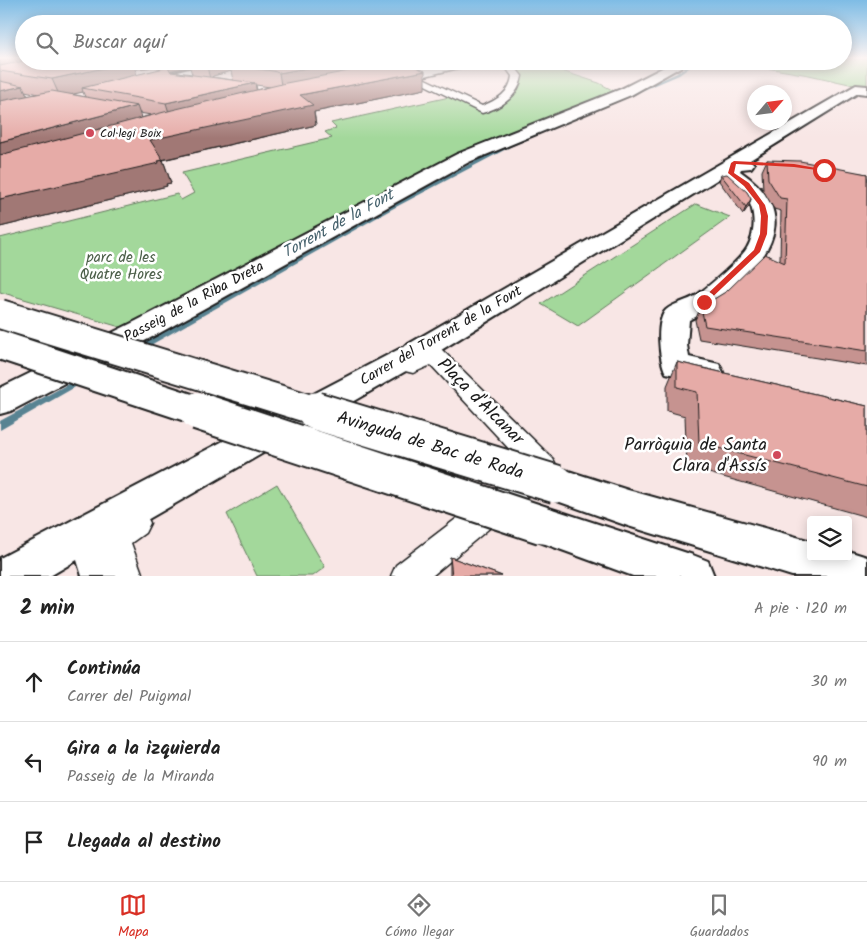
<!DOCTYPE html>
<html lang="es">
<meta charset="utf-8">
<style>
:root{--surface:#fff;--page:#f6f6f6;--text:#222;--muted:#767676;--line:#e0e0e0;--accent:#d93025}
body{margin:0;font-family:Kalam,sans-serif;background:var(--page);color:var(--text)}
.controls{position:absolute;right:15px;bottom:15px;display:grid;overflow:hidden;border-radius:5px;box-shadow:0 2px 12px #0003}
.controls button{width:45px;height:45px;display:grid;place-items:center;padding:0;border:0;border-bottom:1px solid var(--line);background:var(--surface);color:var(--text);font:25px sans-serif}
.compass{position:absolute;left:747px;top:85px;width:45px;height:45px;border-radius:50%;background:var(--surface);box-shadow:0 2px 12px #0003;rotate:62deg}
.stop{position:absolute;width:15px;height:15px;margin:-11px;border:4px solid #d93025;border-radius:50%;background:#fff}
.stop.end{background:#d93025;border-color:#fff;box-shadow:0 1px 5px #0008}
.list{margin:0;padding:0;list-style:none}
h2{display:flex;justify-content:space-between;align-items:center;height:65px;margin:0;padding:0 20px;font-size:21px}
h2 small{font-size:16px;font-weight:400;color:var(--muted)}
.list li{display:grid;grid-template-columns:32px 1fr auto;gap:15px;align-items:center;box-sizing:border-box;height:80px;padding:0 20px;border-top:1px solid var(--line)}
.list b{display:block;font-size:19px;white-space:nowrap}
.list p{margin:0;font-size:16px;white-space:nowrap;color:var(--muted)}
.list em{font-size:16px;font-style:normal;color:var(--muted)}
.icon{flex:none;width:28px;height:28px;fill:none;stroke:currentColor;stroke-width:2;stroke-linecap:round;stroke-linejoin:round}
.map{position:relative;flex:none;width:867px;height:576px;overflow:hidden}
.search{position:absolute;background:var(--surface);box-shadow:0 2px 12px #0003;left:15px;right:15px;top:15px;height:55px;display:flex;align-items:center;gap:12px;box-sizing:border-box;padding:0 18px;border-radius:28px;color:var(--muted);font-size:19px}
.sheet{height:305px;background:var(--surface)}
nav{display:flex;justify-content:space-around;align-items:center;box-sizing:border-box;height:70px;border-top:1px solid var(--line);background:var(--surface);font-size:14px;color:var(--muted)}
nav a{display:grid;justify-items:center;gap:2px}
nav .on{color:var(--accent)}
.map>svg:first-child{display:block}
.green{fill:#a3d89b;stroke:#607a5c}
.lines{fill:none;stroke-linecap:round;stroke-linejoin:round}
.stream{fill:#588392;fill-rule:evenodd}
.pedestrian-casing{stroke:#1c1c1c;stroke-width:3}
.minor-casing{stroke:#1c1c1c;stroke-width:4}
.pedestrian{fill:#fff;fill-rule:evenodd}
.minor{fill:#fff;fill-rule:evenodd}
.minor-bridge-far1-casing{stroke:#1c1c1c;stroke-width:32;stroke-linecap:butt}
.minor-bridge-casing{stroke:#1c1c1c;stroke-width:41;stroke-linecap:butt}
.minor-bridge-far1{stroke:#fff;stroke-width:28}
.minor-bridge{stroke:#fff;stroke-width:37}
.wall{fill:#c69390;stroke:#1c1c1c;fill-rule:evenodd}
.shaded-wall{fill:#a17875;stroke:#1c1c1c}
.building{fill:#e6aba7;stroke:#1c1c1c}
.route{fill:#d93025}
.poi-dot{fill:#d1495b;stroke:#fff;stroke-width:2}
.labels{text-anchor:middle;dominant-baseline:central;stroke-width:5;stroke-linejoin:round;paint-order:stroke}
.far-poi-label{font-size:12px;fill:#1c1c1c;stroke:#fff;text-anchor:start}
.park-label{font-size:15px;fill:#4b5e48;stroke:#fff}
.street-label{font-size:15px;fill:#1c1c1c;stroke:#fff}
.water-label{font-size:16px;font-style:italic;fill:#44606b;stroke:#fff}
.near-street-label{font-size:18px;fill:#1c1c1c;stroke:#fff}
.near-poi-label{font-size:18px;fill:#1c1c1c;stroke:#fff;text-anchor:end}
</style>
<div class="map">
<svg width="867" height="576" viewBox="0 0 867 576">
<rect width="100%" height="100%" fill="#f8e6e5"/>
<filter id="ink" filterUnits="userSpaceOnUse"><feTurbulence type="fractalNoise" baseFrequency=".02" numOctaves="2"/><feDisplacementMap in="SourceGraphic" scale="10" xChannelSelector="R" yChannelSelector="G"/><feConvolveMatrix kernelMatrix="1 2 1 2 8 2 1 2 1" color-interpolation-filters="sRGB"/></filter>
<g filter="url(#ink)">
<!-- green -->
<g class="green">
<path d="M843,58h24v30l-58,-13 -84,-14h118z"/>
<path d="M505,61h26l68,22 17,9 -90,34 -55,24 -344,179 -127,-37v-54l177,-44 4,6 13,-7 -12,-20 150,-35 -7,-6 11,-4 -5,-5 123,-27 28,14 13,-6 21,-21z"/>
<path d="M696,204l34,13 -152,109 -37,-22z"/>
<path d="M277,484l48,83 -12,9h-56l-30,-62z"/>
</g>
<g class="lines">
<!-- stream -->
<g class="stream">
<path d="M694,61h5l-20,14 -169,72 -118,62 -252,142h-6l-1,-2 1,-2 254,-140 118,-62 147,-61 24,-11z"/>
<path d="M81,377l3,1 2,2 -2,2 -84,48v-9z"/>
</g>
<defs>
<g id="pedestrian">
<path d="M470,61h18l-67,16 61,29c15,-6 28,-13 30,-30l-11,-15h9l12,15c-3,20 -21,32 -40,37l-75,-37 5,-3z"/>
<path d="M433,346l8,3 112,110 4,8 -4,8 -121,101h-41l5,-11 129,-99 -94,-101 -18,8 -8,-2 -3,-6 3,-6z"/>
<path d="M135,509l10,4 5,10 -5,10 -14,10 12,33h-32c-3,-10 -11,-24 -11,-34 0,-18 21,-28 35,-33z"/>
</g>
<g id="minor">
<path d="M221,61h21l-2,2 -87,23 -6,-4 2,-3z"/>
<path d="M442,61h24l-6,3 -73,16 -6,-4 6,-4z"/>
<path d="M676,61h15l-60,34 -162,67 -313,173 -145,76 -11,3v-26l136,-67 321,-167 164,-65z"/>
<path d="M856,85l11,1v8l-9,-1 -108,67 4,4 -3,4 -10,1 -1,2c51,35 41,72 1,111 -9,8 -17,19 -28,26 -8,5 -16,8 -24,12l-2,25 2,12 30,7 4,8 -4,8 -11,3 -42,-10c-7,-12 -11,-52 0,-63 8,-7 22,-9 31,-15 12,-9 43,-35 50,-47 9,-15 9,-38 -1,-51 -6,-9 -15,-14 -23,-21l-298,184 -313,180 12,36h-42l-5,-16 -27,16h-50v-18l405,-212z"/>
<path d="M556,467l72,23 183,51v16h37v-6l19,6v19h-75l-164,-50 -85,-30 -5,-12 5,-12z"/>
<path d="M543,506l150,49 15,6 6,15h-81l-104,-38 -6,-13 6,-13z"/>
</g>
</defs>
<!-- pedestrian casing -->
<use href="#pedestrian" class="pedestrian-casing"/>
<!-- minor casing -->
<use href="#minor" class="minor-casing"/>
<!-- pedestrian -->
<use href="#pedestrian" class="pedestrian"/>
<!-- minor -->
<use href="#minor" class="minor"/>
<defs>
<g id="minor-bridge-far1">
<path d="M0,314l320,98"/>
<path d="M0,345l202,67"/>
</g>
<g id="minor-bridge">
<path d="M198,411l345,114"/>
<path d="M316,411l240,73"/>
</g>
</defs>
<!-- minor-bridge-far1 casing -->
<use href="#minor-bridge-far1" class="minor-bridge-far1-casing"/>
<!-- minor-bridge casing -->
<use href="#minor-bridge" class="minor-bridge-casing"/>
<!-- minor-bridge-far1 -->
<use href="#minor-bridge-far1" class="minor-bridge-far1"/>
<!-- minor-bridge -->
<use href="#minor-bridge" class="minor-bridge"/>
</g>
<!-- wall -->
<g class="wall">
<path d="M0,58l24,3h164l1,6 -18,4 21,3 -4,-13 212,1 25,27 -111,23 2,13 -153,35 8,23 -5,1 1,2 -167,41zM155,67l6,2 -24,6 -2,-6zM231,71l2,9 -21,-3 1,-1zM256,85l14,2 -13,3zM25,91l14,3 -11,2zM83,92l2,5 -14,-3zM139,113l12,2 -10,3z"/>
<path d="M767,160l100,14v192l-168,-27 -4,-19 6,-13 79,-47 1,-49 -7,-2 -11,-19 -1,-19z"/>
<path d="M721,175l28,31 -6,8 -24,-33z"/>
<path d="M677,362l190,44v111l-180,-50 -2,-51 -18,-5v-25z"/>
<path d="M450,557l52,19h-52z"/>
</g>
<!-- shaded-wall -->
<g class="shaded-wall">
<path d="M0,58h24v3l-24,10z"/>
<path d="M125,61h28l2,6 -20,2 3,10 -56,9 1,4 -23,5 -8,-18 73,-16z"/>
<path d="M165,61h23l1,6 -21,4z"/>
<path d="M201,61h69l-41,4 2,6 -18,5 -3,3 -4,-17z"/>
<path d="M345,61h55l-118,30 -3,-18z"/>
<path d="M425,71v18l-111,23 2,13 -159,36 -7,-21 150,-45z"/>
<path d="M255,83l3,15 -87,21 -5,-16z"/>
<path d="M23,86l8,18 -31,8v-21z"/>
<path d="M137,106l7,20 -144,41v-25z"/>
<path d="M163,160l8,23 -5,1 1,2 -167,41v-28z"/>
<path d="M751,199l-2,7 -6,8 3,-7z"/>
</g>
<!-- building -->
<g class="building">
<path d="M24,61h70l26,3 13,-2 -81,17 -52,-8v-5z"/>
<path d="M245,61h100l-66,12 -6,-2 -44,-6z"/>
<path d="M401,61l24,10 -125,24 13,10 -163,35 13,20 -5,1 1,2 -159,36v-44l172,-45 114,-27z"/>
<path d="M168,67l3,5 84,11 -89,20 -84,-15z"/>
<path d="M0,81l23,5 -23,5z"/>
<path d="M52,91l85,15 -137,36v-41z"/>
<path d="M767,160l33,1 67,13v177l-162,-25 -4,-19 26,-16 38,-37 20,9 2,-64 -7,-1 -12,-19z"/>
<path d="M727,174l20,18 4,7 -5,8 -25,-32z"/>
<path d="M677,362l190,44v81l-168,-44 -2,-51 -20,-5z"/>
<path d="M450,557l52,19h-50z"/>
</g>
</g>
<!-- sky -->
<linearGradient id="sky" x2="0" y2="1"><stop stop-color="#7ebce5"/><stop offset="0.42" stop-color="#fcf4f3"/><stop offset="1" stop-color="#fcf4f3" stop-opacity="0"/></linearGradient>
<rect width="867" height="138" fill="url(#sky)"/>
<!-- route -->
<path class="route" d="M734,161l60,3 33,6 -3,1 -30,-4 -58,-3 -2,9 15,10 16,22 3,11 -1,18 -7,18 -56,53 -3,-1v-4l53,-50 6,-16 1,-18 -2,-11 -15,-19 -16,-13 3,-10z"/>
<!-- markers -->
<g class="poi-dot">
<circle cx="90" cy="133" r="5"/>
<circle cx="777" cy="455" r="5"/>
</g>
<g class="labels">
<!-- far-poi labels -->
<g class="far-poi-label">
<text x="100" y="133">Col·legi Boix</text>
</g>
<!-- park labels -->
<g class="park-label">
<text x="121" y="258">parc de les<tspan x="121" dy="17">Quatre Hores</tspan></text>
</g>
<!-- street labels -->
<g class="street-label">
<text transform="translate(194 302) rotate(-28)">Passeig de la Riba Dreta</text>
<text transform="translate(441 336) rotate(-30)">Carrer del Torrent de la Font</text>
</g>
<!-- water labels -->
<g class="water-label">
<text transform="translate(338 224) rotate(-29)">Torrent de la Font</text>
</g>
<!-- near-street labels -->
<g class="near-street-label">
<text transform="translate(480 402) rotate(45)">Plaça d'Alcanar</text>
<text transform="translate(430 446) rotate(17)">Avinguda de Bac de Roda</text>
</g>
<!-- near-poi labels -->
<g class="near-poi-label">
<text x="767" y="445">Parròquia de Santa<tspan x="767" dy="21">Clara d'Assís</tspan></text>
</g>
</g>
</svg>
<div class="controls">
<button><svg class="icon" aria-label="layers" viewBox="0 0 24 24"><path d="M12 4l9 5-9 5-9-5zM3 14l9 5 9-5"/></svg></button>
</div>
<svg class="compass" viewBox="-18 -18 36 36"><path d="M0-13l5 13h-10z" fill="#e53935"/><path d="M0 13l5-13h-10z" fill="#767676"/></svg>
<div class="stop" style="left:824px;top:170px"></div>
<div class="stop end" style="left:704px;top:302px"></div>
<div class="search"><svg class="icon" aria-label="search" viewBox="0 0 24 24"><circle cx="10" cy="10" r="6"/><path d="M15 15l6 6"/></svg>Buscar aquí</div>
</div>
<section class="sheet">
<h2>2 min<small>A pie · 120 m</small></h2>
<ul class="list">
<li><svg class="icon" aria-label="ahead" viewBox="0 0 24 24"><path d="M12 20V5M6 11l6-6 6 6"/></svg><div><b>Continúa</b><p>Carrer del Puigmal</p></div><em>30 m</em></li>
<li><svg class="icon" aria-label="left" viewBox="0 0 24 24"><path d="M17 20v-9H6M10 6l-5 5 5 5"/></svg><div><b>Gira a la izquierda</b><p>Passeig de la Miranda</p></div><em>90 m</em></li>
<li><svg class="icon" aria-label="arrive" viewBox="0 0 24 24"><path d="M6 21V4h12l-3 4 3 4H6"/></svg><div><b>Llegada al destino</b></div></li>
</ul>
</section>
<nav>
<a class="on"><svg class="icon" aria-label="map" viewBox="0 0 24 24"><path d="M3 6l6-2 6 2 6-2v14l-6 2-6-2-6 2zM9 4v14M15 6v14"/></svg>Mapa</a>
<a><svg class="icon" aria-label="directions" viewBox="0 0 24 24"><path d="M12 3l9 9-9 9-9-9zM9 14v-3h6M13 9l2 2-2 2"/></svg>Cómo llegar</a>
<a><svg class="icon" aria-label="saved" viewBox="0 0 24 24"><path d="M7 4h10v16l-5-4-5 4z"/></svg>Guardados</a>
</nav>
